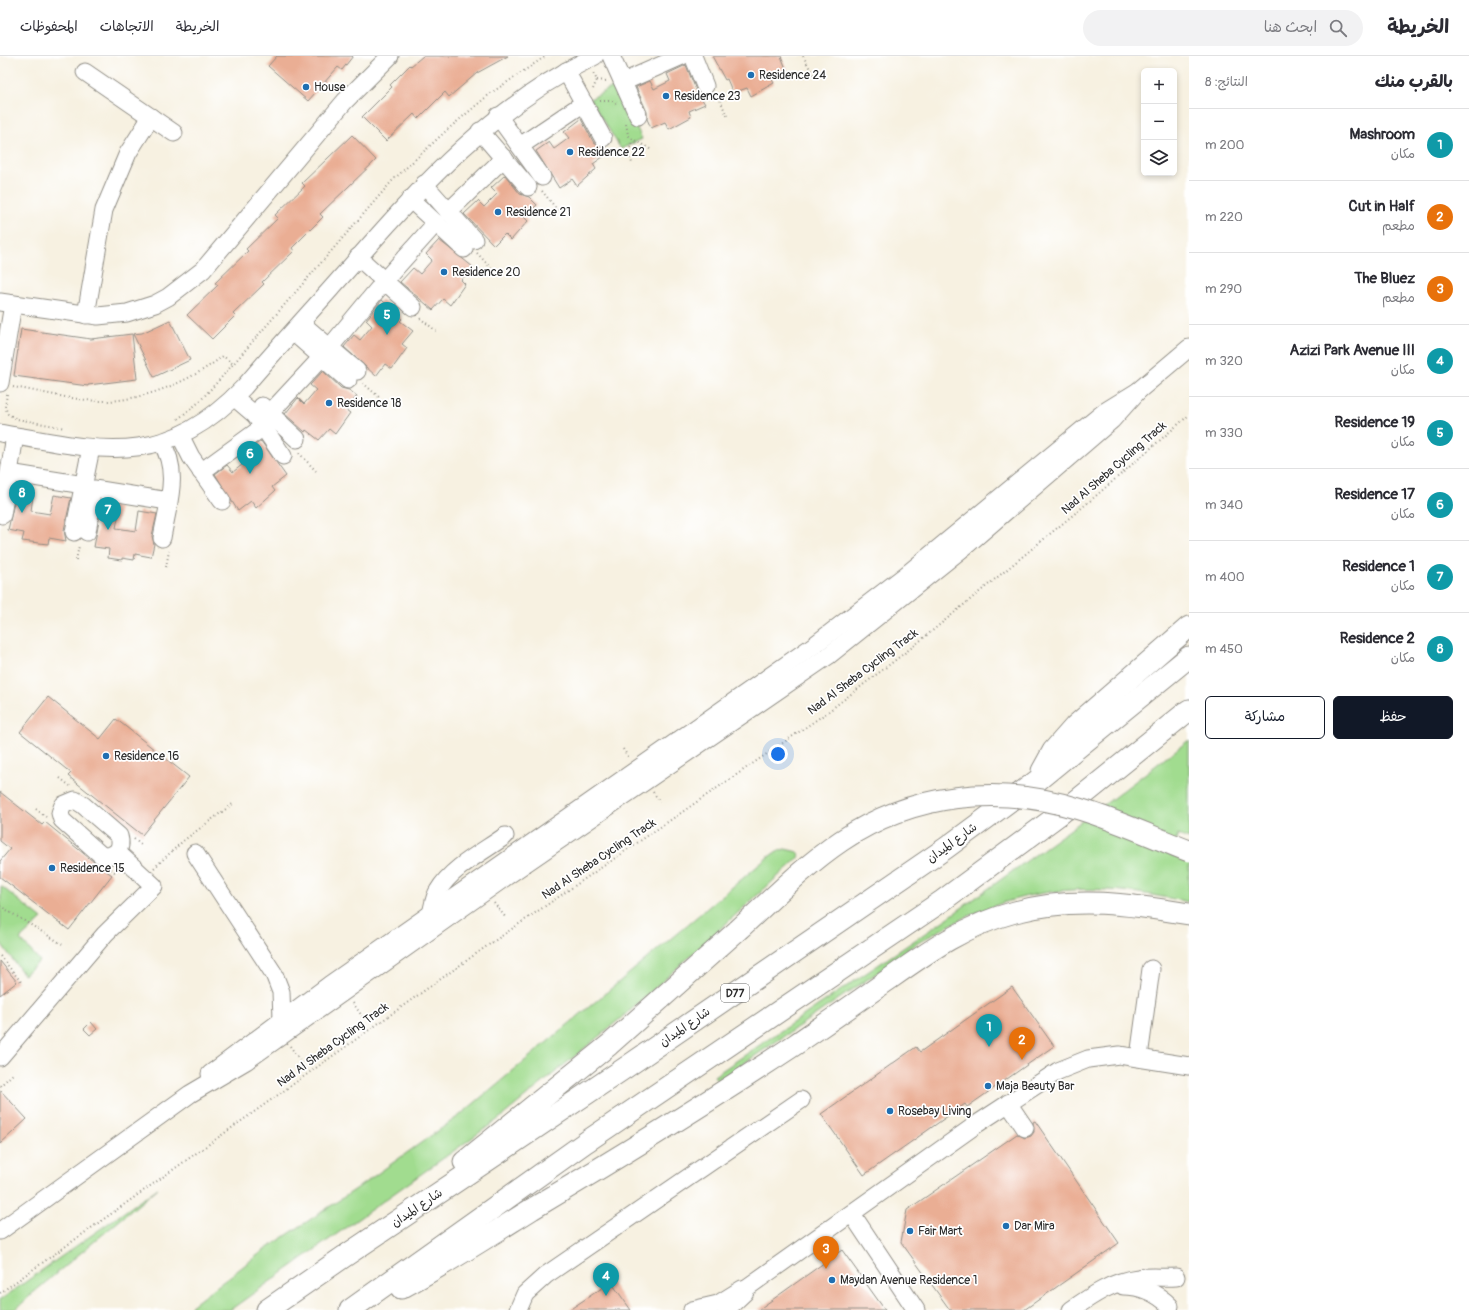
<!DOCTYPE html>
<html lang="ar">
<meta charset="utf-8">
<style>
:root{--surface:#fff;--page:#f2f2f3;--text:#2b2b33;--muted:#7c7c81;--line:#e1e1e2;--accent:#111827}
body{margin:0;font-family:Pangolin,"Playpen Sans Arabic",sans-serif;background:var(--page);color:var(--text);direction:rtl}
.controls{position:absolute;right:12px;top:12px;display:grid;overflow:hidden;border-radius:6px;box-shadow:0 2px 6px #0003}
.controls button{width:36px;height:36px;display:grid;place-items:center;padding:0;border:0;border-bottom:1px solid var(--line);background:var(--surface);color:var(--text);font:20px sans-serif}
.you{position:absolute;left:778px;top:698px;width:14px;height:14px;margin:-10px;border:3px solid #fff;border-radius:50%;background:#1a73e8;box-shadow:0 0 0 6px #1a73e833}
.badge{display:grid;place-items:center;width:26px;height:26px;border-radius:50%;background:var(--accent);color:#fff;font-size:13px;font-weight:700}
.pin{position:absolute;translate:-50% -33px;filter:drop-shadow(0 1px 2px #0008)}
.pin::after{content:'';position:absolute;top:21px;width:14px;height:12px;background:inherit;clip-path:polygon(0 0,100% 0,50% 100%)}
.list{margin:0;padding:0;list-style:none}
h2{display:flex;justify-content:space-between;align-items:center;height:52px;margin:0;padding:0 16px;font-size:17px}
h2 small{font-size:13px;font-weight:400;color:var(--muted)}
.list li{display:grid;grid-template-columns:26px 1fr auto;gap:12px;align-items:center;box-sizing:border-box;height:72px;padding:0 16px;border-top:1px solid var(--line)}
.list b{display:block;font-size:15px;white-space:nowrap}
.list p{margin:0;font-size:13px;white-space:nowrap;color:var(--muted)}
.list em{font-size:13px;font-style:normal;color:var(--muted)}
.actions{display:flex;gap:8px;padding:12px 16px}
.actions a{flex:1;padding:9px 0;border:1px solid var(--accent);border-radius:6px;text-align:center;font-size:14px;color:var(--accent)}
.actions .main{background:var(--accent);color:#fff}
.icon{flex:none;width:22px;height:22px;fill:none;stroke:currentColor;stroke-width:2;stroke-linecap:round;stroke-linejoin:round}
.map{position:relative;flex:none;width:1189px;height:1254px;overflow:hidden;direction:ltr}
header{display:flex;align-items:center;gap:24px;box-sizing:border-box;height:56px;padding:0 20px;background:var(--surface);border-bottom:1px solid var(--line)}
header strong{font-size:19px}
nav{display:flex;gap:22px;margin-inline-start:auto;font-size:14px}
.search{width:280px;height:36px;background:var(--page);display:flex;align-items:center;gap:10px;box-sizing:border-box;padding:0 14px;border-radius:22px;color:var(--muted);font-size:15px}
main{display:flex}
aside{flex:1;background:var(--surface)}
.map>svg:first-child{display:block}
.green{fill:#a1dc8f;stroke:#66845d}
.building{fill:#eaae94}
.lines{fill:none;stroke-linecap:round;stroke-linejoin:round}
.minor-casing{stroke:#918e86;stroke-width:19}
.major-casing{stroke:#918e86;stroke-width:23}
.path{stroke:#918e86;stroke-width:2;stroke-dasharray:1 3;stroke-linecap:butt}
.minor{stroke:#fff;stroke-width:17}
.major{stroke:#fff;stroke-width:21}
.major-bridge-casing{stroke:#918e86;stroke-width:23;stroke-linecap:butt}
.major-bridge{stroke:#fff;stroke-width:21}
.poi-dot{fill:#1f6fb2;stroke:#fff;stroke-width:1.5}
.labels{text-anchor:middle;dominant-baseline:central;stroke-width:3.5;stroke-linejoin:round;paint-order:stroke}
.shield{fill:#fff;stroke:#6b6b6b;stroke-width:1}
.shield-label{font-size:11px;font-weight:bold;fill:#2b2b2b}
.poi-label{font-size:12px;fill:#2b2b2b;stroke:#fff;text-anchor:start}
.street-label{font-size:12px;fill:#2b2b2b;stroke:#fff}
</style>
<header>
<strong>الخريطة</strong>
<div class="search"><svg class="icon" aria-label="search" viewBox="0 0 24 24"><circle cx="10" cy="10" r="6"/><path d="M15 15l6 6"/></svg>ابحث هنا</div>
<nav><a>الخريطة</a><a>الاتجاهات</a><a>المحفوظات</a></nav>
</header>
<main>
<aside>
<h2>بالقرب منك<small>النتائج: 8</small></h2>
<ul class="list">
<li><span class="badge" style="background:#0f9aa8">1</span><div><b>Mashroom</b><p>مكان</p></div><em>200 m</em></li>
<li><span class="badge" style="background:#e8710a">2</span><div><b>Cut in Half</b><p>مطعم</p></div><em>220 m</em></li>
<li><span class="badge" style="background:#e8710a">3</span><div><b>The Bluez</b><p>مطعم</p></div><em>290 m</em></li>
<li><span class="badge" style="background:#0f9aa8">4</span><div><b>Azizi Park Avenue III</b><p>مكان</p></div><em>320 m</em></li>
<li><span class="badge" style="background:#0f9aa8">5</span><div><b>Residence 19</b><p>مكان</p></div><em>330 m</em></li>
<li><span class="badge" style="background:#0f9aa8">6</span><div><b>Residence 17</b><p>مكان</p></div><em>340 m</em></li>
<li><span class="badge" style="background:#0f9aa8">7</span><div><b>Residence 1</b><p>مكان</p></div><em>400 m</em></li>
<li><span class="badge" style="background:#0f9aa8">8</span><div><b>Residence 2</b><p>مكان</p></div><em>450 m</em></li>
</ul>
<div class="actions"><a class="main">حفظ</a><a>مشاركة</a></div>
</aside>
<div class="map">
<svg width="1189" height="1254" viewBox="0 0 1189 1254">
<rect width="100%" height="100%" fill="#fff"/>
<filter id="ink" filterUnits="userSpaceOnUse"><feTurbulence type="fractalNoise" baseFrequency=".025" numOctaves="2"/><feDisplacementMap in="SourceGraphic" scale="8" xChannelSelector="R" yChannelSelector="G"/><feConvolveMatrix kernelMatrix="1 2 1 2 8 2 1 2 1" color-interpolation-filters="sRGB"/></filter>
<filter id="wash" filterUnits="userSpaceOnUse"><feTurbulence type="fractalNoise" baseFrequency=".012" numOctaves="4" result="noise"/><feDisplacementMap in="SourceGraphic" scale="16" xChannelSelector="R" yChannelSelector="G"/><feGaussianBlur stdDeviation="0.9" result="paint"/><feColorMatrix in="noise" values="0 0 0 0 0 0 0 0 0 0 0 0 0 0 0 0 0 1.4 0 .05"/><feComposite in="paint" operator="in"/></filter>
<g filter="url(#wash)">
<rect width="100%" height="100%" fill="#f7f1e1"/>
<!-- green -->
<g class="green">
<path d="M617,29l25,54 -21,10 -31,-50z"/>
<path d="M1189,684v99l-11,-4 -8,20 19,8v39c-27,-5 -54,-11 -81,-12 -80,-5 -139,21 -205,62l-1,4 -184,125 -4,-5 235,-159 155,-112z"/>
<path d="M785,793l13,3 1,4 -3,4 -164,149 -132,109 -270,192h-44l77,-59 93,-62 104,-74 307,-257 10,-7z"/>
<path d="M1,830l41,33 -22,20 20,22 -16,14 -24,-33z"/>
<path d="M158,1132l-125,105 -18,17h-15v-10z"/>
</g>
<g id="blocks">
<!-- building -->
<g class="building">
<path d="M277,0h76l-11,14 -4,-3 -30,34 -40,-35z"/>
<path d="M423,0h85l-31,17 -28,24 -4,-5 -27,27 -4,-5 -28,27 -24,-24 30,-30 -2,-2 20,-20 1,1z"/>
<path d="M712,0h69l6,15 -16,7 3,5 -23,13 -4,-8 -14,5 -6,-14 -2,1z"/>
<path d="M686,9l10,25 9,14 -16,7 2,6 -22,12 -4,-7 -14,6 -4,-9v-7l-11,-25 14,-6 4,8 16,-8 -3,-7z"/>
<path d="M581,63l13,24 8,5 5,6 -14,10 3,5 -19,17 -5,-7 -13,9 -23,-37 13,-9 5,7 15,-11 -5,-6z"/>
<path d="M352,79l24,25 -56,54 3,3 -31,31 2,3 -32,31 2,2 -31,30 2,2 -23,23 -25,-24 31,-30 -3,-2 33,-32 -2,-2 32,-31 -3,-3 30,-29 -3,-3z"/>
<path d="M505,119l15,19 9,3 8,8 -13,12 4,4 -17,19 -6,-6 -11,11 -30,-31 14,-13 6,6 13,-13 -6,-6z"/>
<path d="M439,184l34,27 -12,13 4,4 -15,21 -7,-6 -10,11 -33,-28 13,-14 7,6 12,-14 -6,-6z"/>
<path d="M382,244l20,19 -2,2 13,10 -11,13 5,4 -15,21 -7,-5 -9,12 -32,-29 10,-12 6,5 12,-14 -6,-6z"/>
<path d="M170,264l20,40 -36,17 -21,-43 9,-1z"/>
<path d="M21,273l70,10 41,-5 5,45 -49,6v1l-74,-10z"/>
<path d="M323,315l18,17 8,2 8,6 -11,14 4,3 -15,21 -6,-5 -10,11 -13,-10 -1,2 -20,-18 13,-16 6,6 12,-14 -6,-5z"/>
<path d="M261,385l25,35 -14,11 3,4 -19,17 -5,-7 -13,10 -23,-37 12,-9 6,7 14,-11 -5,-7z"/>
<path d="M16,438l17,2 -2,15 19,3 4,-19 17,3 -7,32 2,11 -17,-3 -1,6 -26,-3 2,-8 -16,-3z"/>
<path d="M102,448l18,4 -4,20 20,3 3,-20 18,3 -5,22 2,8 -3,13 -16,-3 -1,6 -12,-2v2l-14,-2 1,-9 -15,-2z"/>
<path d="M48,641l52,42 16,-20 73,58 -47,58 -74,-59 3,-3 -51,-41z"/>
<path d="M0,736l42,33 3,-3 49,40 18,13 -43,55 -69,-53v-16l10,-12 -10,-8z"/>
<path d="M0,905l17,21 -17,13z"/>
<path d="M1012,931l42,59 -87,61 -2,-3 -101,71 -43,-61 95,-67 4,5z"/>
<path d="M91,966l6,7 -7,6 -6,-6z"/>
<path d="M0,1034l27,29 -27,25z"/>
<path d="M1035,1065l84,122 -95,67h-74l-49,-68 6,-32 110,-76 8,4 6,-2 3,-4 -1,-10z"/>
<path d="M842,1194l43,60h-127z"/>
<path d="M611,1226l20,28h-62z"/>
</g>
</g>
</g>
<g filter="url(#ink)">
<use href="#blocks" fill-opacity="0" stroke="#918e86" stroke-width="1"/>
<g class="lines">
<defs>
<g id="minor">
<path d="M611,0l27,60"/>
<path d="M693,0l12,30"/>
<path d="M566,15l37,67"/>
<path d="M85,16l89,61"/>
<path d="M623,26l59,-26"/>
<path d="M498,60l44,61"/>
<path d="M480,75l48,56"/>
<path d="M520,90l64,-43"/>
<path d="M424,128l50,56"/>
<path d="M410,143l54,50"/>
<path d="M448,156l56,-54"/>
<path d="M358,201l55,50"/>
<path d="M384,225l52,-58"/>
<path d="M0,246l98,14 29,-3 28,-9 13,-7 35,-27 142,-169 45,-45"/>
<path d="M86,259l18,-105 24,-57 23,-36"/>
<path d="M301,267l56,48"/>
<path d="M293,276l55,48"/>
<path d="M330,291l48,-58"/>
<path d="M0,327l13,-79"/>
<path d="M234,341l21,18 28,41"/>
<path d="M262,350l35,33"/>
<path d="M269,358l53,-57"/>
<path d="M0,377c102,18 164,37 244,-46 35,-41 71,-80 107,-121 72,-82 143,-161 244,-210"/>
<path d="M180,379l11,22 31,44"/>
<path d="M161,386c20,29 6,65 1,96"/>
<path d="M201,416l62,-45"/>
<path d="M9,417l75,12"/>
<path d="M94,433l74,12"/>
<path d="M2,459l13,-79"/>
<path d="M74,476l17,-84"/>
<path d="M87,476l5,-29"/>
<path d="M75,744l8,5 36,31c4,13 -4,22 -18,19l-39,-35 -2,-7 3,-8z"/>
<path d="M195,797l79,121 7,18 1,27"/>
<path d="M431,858c2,-8 3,-17 7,-23 14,-24 45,-39 67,-55"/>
<path d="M0,1001l105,-123 49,-48 -37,-34"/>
<path d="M1139,1001l12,-88"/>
<path d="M210,1018l119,-89 484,-339 94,-72 197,-162 34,-21 51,-43"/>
<path d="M1008,1047l17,25"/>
<path d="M852,1158l64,96"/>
<path d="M0,1175l190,-137 56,-33 264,-187 318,-218 140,-112 144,-124 26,-29"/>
<path d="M1123,1230c19,0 34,7 47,20"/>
<path d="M745,1233l232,-165 81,-53 30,-12 31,-4 70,11"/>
<path d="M518,1254l7,-16 21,-19 255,-175"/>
<path d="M692,1254l26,-6 24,-15h3v3l-19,18"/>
<path d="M1071,1254c20,-14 42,-29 67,-32 13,-2 26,0 38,-1"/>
</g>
<g id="major">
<path d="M1042,715l11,-20 22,-25 114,-99"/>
<path d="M464,1106l145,-117 129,-115"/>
<path d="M401,1232c45,-24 88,-52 131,-79 89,-53 178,-108 264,-165 29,-20 57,-39 85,-59 44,-31 81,-59 134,-73 59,-16 115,-8 174,2"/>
<path d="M267,1254l75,-52 283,-190 321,-220 92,-68 151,-123"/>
<path d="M350,1254l236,-168 356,-241 118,-87 129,-104"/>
</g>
</defs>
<!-- minor casing -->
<use href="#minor" class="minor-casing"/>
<!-- major casing -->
<use href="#major" class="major-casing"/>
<!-- path -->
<g class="path">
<path d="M803,0l12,22"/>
<path d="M597,24l10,1"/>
<path d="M593,33l4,-9 -4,-7"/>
<path d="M717,37l10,23"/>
<path d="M600,45h14l2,3"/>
<path d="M626,68c1,3 1,7 2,10 2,6 18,11 24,17"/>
<path d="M632,83l-1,7 -3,5 4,12"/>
<path d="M542,135l17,21"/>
<path d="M477,197l14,15"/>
<path d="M420,262l16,13"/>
<path d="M363,327l17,15"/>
<path d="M13,331c31,5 65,15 97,14 40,-3 82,-21 113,-45l10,8"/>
<path d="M7,338l-2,13 3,7 9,5 48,9"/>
<path d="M178,363l20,-16 23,-25 172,-198 54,-50 44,-37 55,-37"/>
<path d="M299,397l17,18"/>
<path d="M76,504l3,-14"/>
<path d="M166,511l3,-16"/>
<path d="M623,693l6,9"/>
<path d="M60,722l10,8"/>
<path d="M653,736l7,10"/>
<path d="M36,753l10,8"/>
<path d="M134,783l7,6"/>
<path d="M154,812l29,-27 51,-38"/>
<path d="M111,813l6,5"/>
<path d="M494,847l12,15"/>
<path d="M0,850l62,38"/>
<path d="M0,900l22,27"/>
<path d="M353,947l11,16"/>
<path d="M290,990l12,17"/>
<path d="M0,1030l14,-13"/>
<path d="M0,1237l487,-347 338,-232 90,-69 175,-144 99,-86"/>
</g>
<!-- minor -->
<use href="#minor" class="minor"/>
<!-- major -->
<use href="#major" class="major"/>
<defs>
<path id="major-bridge" d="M738,874c33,-30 66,-64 103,-89 71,-48 157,-57 238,-32 37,11 74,28 110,42"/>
</defs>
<!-- major-bridge casing -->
<use href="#major-bridge" class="major-bridge-casing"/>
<!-- major-bridge -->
<use href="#major-bridge" class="major-bridge"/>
</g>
</g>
<!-- markers -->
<g class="poi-dot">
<circle cx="751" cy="19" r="4"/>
<circle cx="306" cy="31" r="4"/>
<circle cx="666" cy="40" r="4"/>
<circle cx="570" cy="96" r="4"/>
<circle cx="498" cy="156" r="4"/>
<circle cx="444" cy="216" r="4"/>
<circle cx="329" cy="347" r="4"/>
<circle cx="106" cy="700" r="4"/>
<circle cx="52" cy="812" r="4"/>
<circle cx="988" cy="1030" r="4"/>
<circle cx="890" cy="1055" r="4"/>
<circle cx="1006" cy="1170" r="4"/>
<circle cx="910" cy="1175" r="4"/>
<circle cx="832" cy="1224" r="4"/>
</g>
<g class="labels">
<!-- shield labels -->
<rect class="shield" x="721" y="928" width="28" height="18" rx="3"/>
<g class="shield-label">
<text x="735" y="937">D77</text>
</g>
<!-- poi labels -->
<g class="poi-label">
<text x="759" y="19">Residence 24</text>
<text x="314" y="31">House</text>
<text x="674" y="40">Residence 23</text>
<text x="578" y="96">Residence 22</text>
<text x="506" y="156">Residence 21</text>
<text x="452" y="216">Residence 20</text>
<text x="337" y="347">Residence 18</text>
<text x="114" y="700">Residence 16</text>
<text x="60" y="812">Residence 15</text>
<text x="996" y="1030">Maja Beauty Bar</text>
<text x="898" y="1055">Rosebay Living</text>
<text x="1014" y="1170">Dar Mira</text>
<text x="918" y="1175">Fair Mart</text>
<text x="840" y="1224">Maydan Avenue Residence 1</text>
</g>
<!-- street labels -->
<g class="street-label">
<text transform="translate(1114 412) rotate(-41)">Nad Al Sheba Cycling Track</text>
<text transform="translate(863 616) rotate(-37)">Nad Al Sheba Cycling Track</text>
<text transform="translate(952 787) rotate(-36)">شارع الميدان</text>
<text transform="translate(599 803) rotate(-34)">Nad Al Sheba Cycling Track</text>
<text transform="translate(685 971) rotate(-35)">شارع الميدان</text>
<text transform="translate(333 989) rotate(-36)">Nad Al Sheba Cycling Track</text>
<text transform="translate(417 1152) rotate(-34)">شارع الميدان</text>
</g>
</g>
</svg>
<div class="controls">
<button>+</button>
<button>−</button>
<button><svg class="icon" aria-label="layers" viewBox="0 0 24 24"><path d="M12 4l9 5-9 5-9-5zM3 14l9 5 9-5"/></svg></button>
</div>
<div class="you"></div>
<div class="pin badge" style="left:989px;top:991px;background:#0f9aa8">1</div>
<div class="pin badge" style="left:1022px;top:1004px;background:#e8710a">2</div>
<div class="pin badge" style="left:826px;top:1213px;background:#e8710a">3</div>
<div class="pin badge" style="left:606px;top:1240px;background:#0f9aa8">4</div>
<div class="pin badge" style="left:387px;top:279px;background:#0f9aa8">5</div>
<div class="pin badge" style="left:250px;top:418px;background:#0f9aa8">6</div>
<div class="pin badge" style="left:108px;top:474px;background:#0f9aa8">7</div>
<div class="pin badge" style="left:22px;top:457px;background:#0f9aa8">8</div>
</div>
</main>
